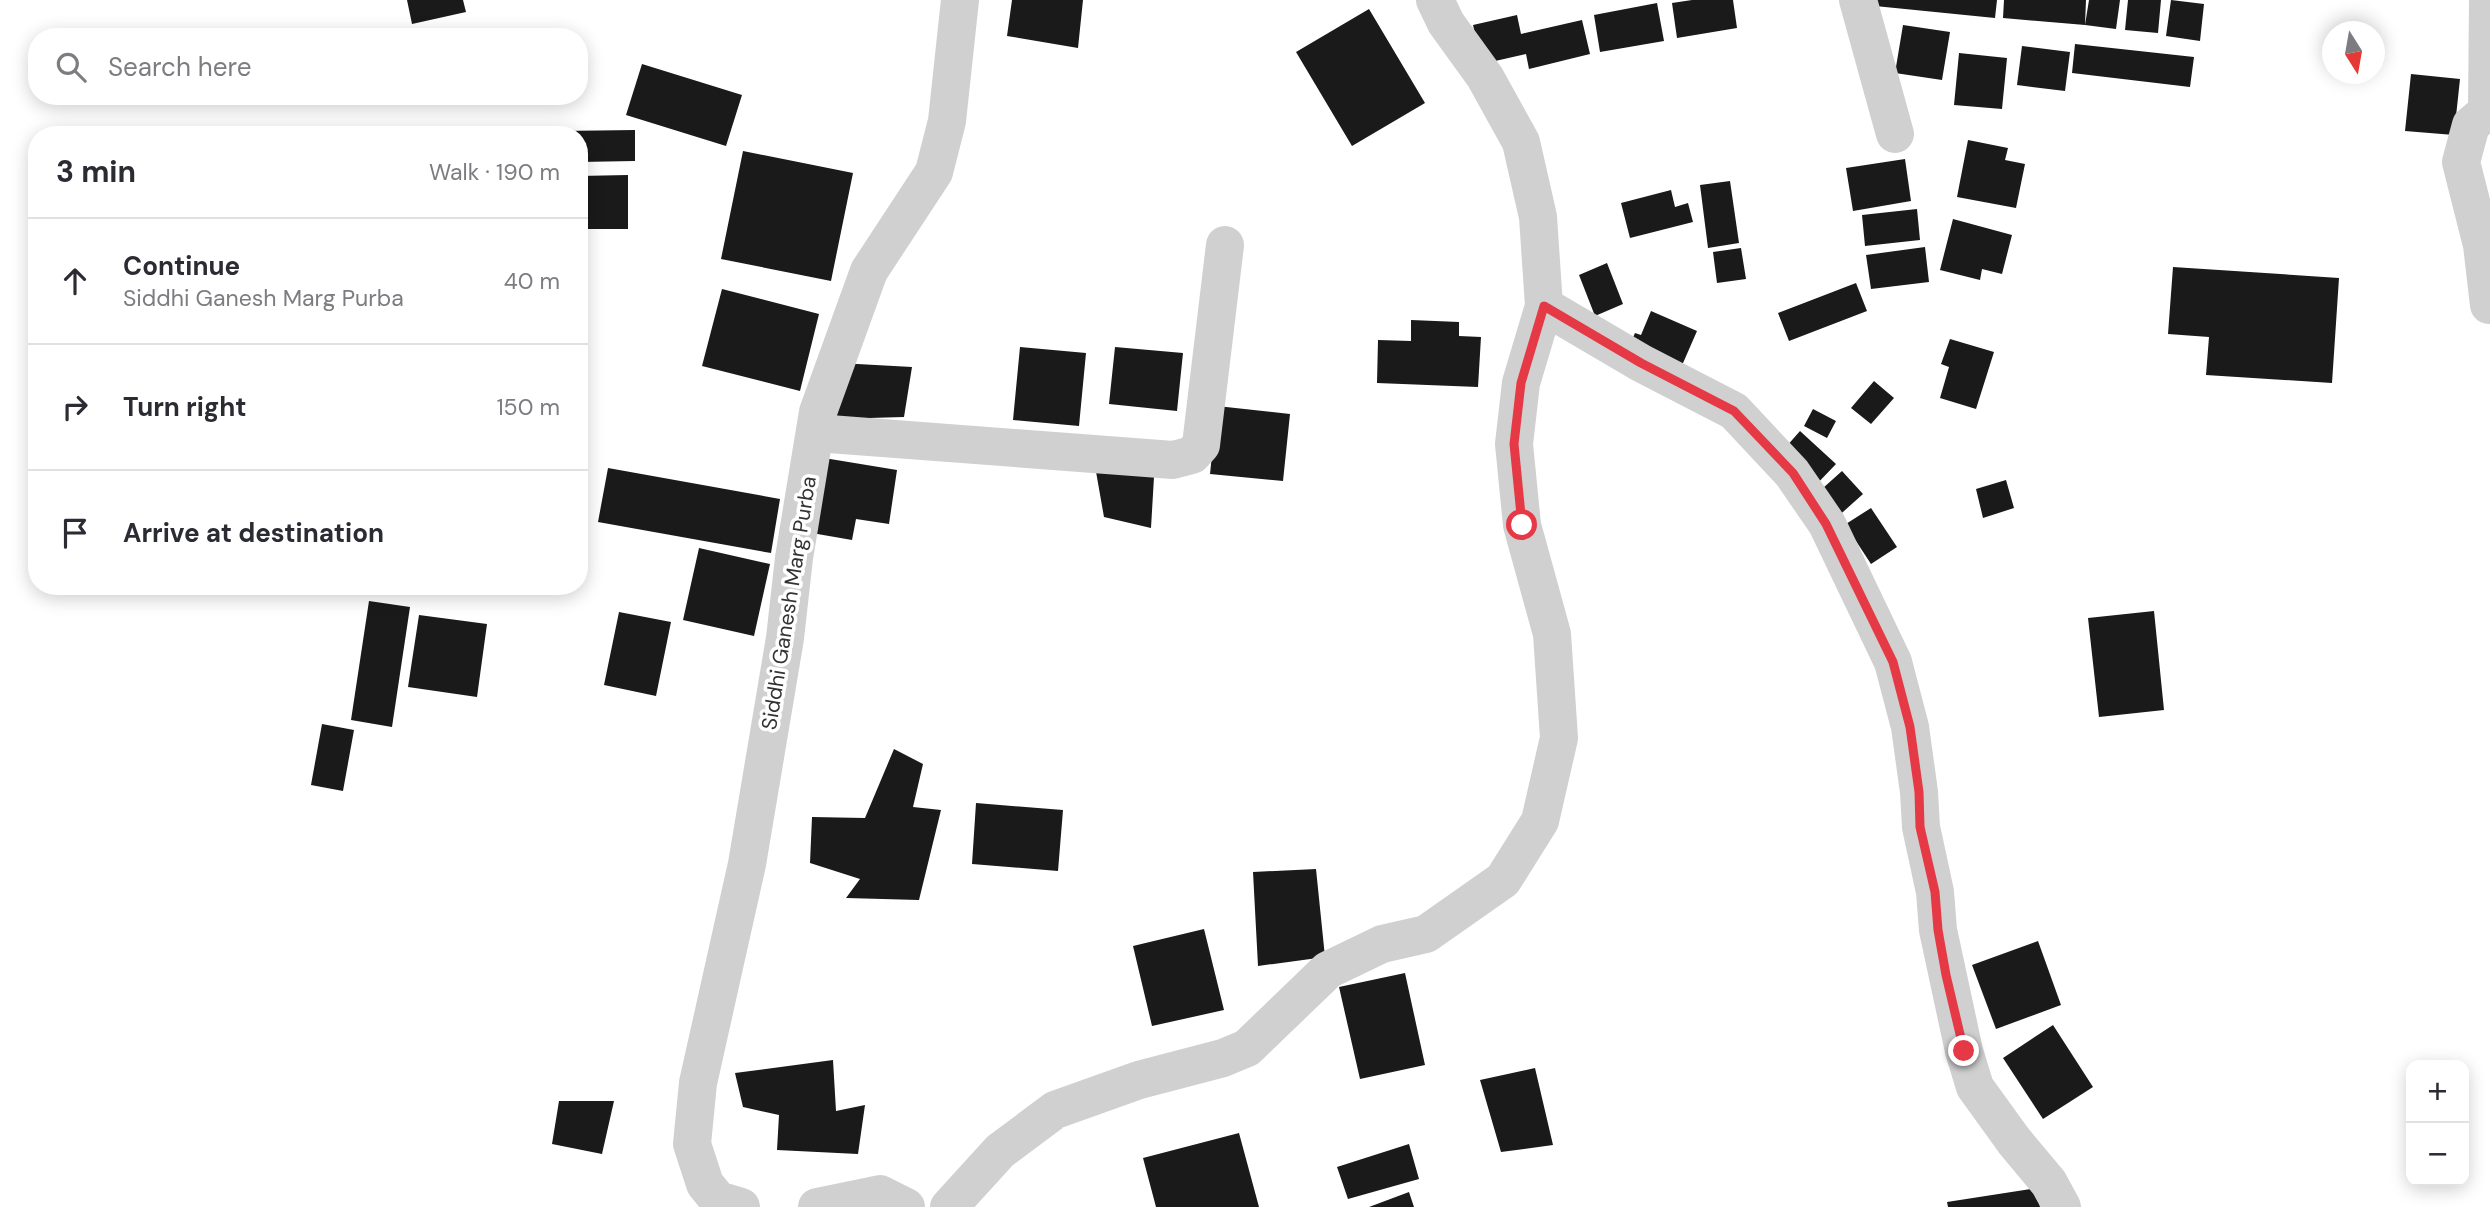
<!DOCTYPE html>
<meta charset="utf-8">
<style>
body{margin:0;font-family:"DM Sans",sans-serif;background:#f2f2f3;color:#2b2b33}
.controls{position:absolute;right:21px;bottom:21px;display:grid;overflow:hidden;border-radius:14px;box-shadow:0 4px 18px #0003}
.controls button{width:63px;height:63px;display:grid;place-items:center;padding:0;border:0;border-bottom:2px solid #e1e1e2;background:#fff;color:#2b2b33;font:35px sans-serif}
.compass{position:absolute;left:2322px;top:21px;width:63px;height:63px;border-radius:50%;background:#fff;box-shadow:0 4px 18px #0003;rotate:169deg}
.stop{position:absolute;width:21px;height:21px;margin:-16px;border:5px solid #e63946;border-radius:50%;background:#fff}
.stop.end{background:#e63946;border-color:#fff;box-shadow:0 2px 7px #0008}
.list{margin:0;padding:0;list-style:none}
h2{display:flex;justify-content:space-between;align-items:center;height:91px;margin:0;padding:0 28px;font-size:30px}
h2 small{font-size:23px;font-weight:400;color:#7c7c81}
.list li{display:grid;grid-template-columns:46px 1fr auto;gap:21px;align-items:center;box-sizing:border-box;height:126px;padding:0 28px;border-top:2px solid #e1e1e2}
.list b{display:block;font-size:26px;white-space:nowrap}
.list p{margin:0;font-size:23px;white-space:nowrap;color:#7c7c81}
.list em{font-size:23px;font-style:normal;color:#7c7c81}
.icon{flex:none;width:38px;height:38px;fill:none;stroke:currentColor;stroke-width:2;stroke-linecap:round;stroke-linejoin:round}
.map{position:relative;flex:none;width:2490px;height:1207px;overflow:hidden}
.search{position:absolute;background:#fff;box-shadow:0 4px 18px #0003;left:28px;top:28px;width:560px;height:77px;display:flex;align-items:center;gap:18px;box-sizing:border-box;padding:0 24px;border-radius:28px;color:#7c7c81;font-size:26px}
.panel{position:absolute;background:#fff;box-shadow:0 4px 18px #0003;left:28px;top:126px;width:560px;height:469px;border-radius:28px}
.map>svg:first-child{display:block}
</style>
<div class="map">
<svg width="2490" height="1207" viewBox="0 0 2490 1207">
<rect width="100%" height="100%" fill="#fff"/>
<path fill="#1a1a1a" d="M 407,0 L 463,0 L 466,12 L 412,24 Z
M 1012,0 L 1083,0 L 1078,48 L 1007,36 Z
M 1692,0 L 1733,0 L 1737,28 L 1677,38 L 1672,3 Z
M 1876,0 L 1997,0 L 1995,18 L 1875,6 Z
M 2004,0 L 2086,0 L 2085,25 L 2003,18 Z
M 2089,0 L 2120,0 L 2116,29 L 2085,25 Z
M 2128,0 L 2161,0 L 2158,33 L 2125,30 Z
M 2171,0 L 2204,4 L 2200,41 L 2166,36 Z
M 1657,3 L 1664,41 L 1600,52 L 1594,15 Z
M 1369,9 L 1425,103 L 1352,146 L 1296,52 Z
M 1517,15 L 1521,34 L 1582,20 L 1590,54 L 1529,69 L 1526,54 L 1482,64 L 1473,25 Z
M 1903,25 L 1950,32 L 1942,80 L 1895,73 Z
M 2075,44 L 2194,57 L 2190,87 L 2072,73 Z
M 2022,46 L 2070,52 L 2065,91 L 2017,85 Z
M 1959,53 L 2007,58 L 2002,109 L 1954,105 Z
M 642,64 L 742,95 L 726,146 L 626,115 Z
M 2411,74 L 2460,79 L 2454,135 L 2405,131 Z
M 635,130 L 635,161 L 579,162 L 579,135 L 560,135 L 560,131 Z
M 1968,140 L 2008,148 L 2005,160 L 2025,164 L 2016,208 L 1957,197 Z
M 743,151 L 853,173 L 831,281 L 721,259 Z
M 1905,159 L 1911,201 L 1853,211 L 1846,168 Z
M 628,175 L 628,229 L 579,229 L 579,176 Z
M 1730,181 L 1739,243 L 1708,248 L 1700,185 Z
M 1671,190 L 1675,207 L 1688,203 L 1693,222 L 1630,238 L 1621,203 Z
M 1917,209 L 1920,240 L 1865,246 L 1862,215 Z
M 1953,219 L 2012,235 L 2002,274 L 1982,269 L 1980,280 L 1940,270 Z
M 1925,247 L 1929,282 L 1871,289 L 1866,255 Z
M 1741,248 L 1746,279 L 1717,283 L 1713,252 Z
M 1607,263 L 1623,304 L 1595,316 L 1579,275 Z
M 2173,267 L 2339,278 L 2332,383 L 2206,375 L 2209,337 L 2168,334 Z
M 1856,283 L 1867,311 L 1789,341 L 1778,313 Z
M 722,289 L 819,314 L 800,391 L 702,366 Z
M 1651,311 L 1697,331 L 1680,370 L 1628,349 L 1635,333 L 1641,335 Z
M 1411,320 L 1459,322 L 1459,336 L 1481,337 L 1478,387 L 1377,383 L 1378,340 L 1411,341 Z
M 1950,339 L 1994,352 L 1976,409 L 1940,398 L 1949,367 L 1941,364 Z
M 1020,347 L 1086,353 L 1079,426 L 1013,420 Z
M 1115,347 L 1183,353 L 1177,411 L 1109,404 Z
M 839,363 L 912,367 L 904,417 L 834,419 Z
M 1874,381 L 1894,398 L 1871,424 L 1851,408 Z
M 1217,406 L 1290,414 L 1283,481 L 1210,474 Z
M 1813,409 L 1836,421 L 1827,438 L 1804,426 Z
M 1800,431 L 1836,464 L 1813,488 L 1778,456 Z
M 818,457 L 897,470 L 889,524 L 856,519 L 852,540 L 806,532 Z
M 1095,466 L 1154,477 L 1151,528 L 1104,517 Z
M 608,468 L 780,499 L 771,553 L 598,522 Z
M 1842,471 L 1863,494 L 1834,520 L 1813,497 Z
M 2006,480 L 2014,508 L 1983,518 L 1976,489 Z
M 1871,508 L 1897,547 L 1871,564 L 1854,538 L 1838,529 Z
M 699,548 L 770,564 L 754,636 L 683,620 Z
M 369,601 L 410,607 L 392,727 L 351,720 Z
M 2154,611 L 2164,710 L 2099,717 L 2088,618 Z
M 619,612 L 671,622 L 656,696 L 604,685 Z
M 419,615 L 487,624 L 477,697 L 408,687 Z
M 322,724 L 354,730 L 343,791 L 311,785 Z
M 894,749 L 923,764 L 913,807 L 941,810 L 919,900 L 846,898 L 860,879 L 810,863 L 812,817 L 865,818 Z
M 976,803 L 1063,810 L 1058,871 L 972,864 Z
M 1316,869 L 1325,957 L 1258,966 L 1253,872 Z
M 1204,929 L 1224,1010 L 1152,1026 L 1133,946 Z
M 2038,941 L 2061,1005 L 1996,1029 L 1972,965 Z
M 1405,973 L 1425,1065 L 1360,1079 L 1339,987 Z
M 2053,1025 L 2093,1087 L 2043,1119 L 2003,1058 Z
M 833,1060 L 836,1111 L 865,1105 L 858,1154 L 777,1150 L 779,1115 L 743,1107 L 735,1073 Z
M 1535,1068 L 1553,1145 L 1501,1152 L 1480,1080 Z
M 559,1101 L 614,1101 L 602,1154 L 552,1144 Z
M 1239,1133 L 1259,1207 L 1156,1207 L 1143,1158 Z
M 1409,1144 L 1419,1179 L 1348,1199 L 1337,1167 Z
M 2037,1188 L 2040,1207 L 1948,1207 L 1947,1202 Z
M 1409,1192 L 1414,1207 L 1369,1207 Z"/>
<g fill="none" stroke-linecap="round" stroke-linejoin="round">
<path stroke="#d0d0d0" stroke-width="38" d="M 1858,0 L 1895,134
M 2487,111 L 2488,0
M 2489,305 L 2482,245 L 2461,162 L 2471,125 L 2490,109
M 1544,306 L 1641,363 L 1734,411 L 1792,473 L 1827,524 L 1893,662 L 1910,727 L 1919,792 L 1921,827 L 1935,892 L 1938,930 L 1964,1051 L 1975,1087 L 2014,1141 L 2049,1183 L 2062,1207
M 816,433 L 1173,460 L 1192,455 L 1201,445 L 1225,245
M 741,1207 L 718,1200 L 705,1184 L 692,1144 L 698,1083 L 747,864 L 785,638 L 794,558 L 818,412 L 869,271 L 934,172 L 947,121 L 960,0
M 817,1207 L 880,1194 L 906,1207
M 949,1207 L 1000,1151 L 1055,1110 L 1139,1080 L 1223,1058 L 1247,1048 L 1328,970 L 1382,944 L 1426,934 L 1503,880 L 1540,821 L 1559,738 L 1552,634 L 1522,525 L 1514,444 L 1521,383 L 1544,306 L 1538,217 L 1521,142 L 1485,77 L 1446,23 L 1435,0"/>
</g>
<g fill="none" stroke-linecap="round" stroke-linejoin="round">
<path stroke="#e63946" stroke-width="9" d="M 1522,525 L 1514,444 L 1521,383 L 1544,306 L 1641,363 L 1734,411 L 1793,473 L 1826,524 L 1893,662 L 1910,727 L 1919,792 L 1920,827 L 1935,892 L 1938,930 L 1946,975 L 1964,1051"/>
</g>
<g text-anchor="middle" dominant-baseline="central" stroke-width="7" stroke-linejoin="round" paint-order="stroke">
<g font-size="21" fill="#333" stroke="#fff">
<text transform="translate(789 603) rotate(-81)">Siddhi Ganesh Marg Purba</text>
</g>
</g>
</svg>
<div class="controls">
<button>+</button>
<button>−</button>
</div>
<svg class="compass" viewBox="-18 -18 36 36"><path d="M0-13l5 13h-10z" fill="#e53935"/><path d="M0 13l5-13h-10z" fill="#7c7c81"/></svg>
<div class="stop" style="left:1522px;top:525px"></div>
<div class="stop end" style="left:1964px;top:1051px"></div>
<div class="search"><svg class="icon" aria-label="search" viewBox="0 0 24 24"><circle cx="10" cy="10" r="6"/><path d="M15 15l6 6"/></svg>Search here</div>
<section class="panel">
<h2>3 min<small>Walk · 190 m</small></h2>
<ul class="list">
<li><svg class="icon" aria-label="ahead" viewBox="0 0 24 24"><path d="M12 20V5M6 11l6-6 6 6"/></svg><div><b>Continue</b><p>Siddhi Ganesh Marg Purba</p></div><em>40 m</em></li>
<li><svg class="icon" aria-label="right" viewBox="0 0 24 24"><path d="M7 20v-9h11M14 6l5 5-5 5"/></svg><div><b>Turn right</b></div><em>150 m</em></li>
<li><svg class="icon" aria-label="arrive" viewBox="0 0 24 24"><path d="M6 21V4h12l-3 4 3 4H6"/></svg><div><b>Arrive at destination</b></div></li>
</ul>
</section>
</div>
